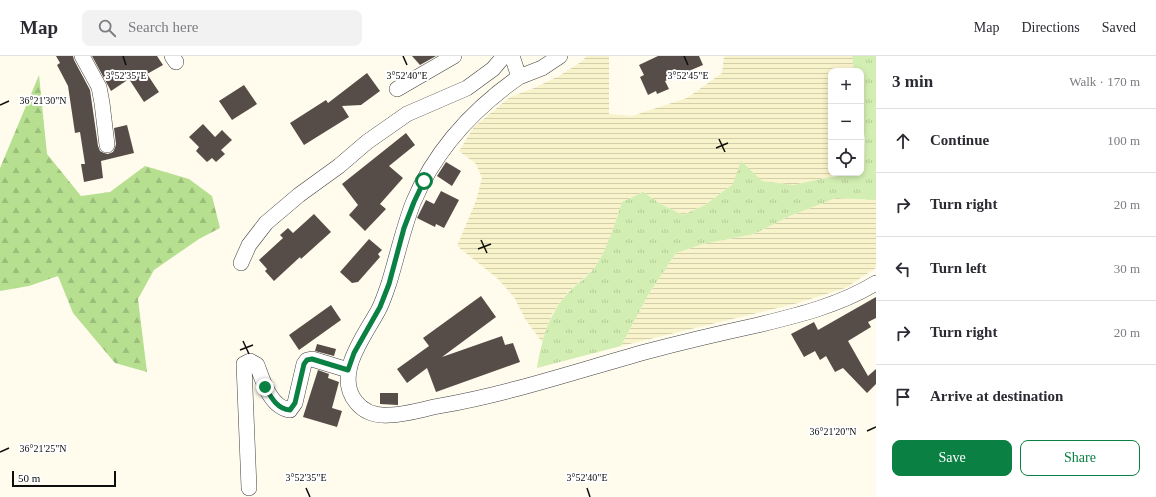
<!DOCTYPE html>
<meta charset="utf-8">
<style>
body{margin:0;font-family:Georgia,serif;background:#f2f2f3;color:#2b2b33}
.controls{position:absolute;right:12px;top:12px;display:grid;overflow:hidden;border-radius:8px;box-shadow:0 2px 6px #0003}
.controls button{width:36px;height:36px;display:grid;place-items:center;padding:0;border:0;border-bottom:1px solid #e1e1e2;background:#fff;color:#2b2b33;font:20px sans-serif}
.scale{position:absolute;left:12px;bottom:10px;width:104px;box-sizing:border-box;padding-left:4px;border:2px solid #0d0d0d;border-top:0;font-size:11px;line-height:14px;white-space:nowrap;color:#0d0d0d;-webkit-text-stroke:3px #fff;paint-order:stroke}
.stop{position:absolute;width:12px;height:12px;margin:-9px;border:3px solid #0b8043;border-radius:50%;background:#fff}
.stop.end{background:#0b8043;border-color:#fff;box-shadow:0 1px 4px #0008}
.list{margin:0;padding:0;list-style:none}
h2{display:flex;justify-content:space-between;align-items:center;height:52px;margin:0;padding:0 16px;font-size:17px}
h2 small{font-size:13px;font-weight:400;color:#7c7c81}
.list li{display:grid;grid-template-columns:26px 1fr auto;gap:12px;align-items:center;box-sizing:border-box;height:64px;padding:0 16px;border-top:1px solid #e1e1e2}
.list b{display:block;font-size:15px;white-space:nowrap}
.list em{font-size:13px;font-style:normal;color:#7c7c81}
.actions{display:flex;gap:8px;padding:12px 16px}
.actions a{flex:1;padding:9px 0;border:1px solid #0b8043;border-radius:8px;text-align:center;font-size:14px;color:#0b8043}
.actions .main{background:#0b8043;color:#fff}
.icon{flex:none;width:22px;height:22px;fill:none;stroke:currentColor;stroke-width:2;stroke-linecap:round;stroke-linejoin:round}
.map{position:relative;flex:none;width:876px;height:441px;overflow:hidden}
header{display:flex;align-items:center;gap:24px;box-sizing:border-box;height:56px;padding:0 20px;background:#fff;border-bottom:1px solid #e1e1e2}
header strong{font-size:19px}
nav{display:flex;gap:22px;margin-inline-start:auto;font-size:14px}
.search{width:280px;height:36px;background:#f2f2f3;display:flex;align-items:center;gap:10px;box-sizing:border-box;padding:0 14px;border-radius:8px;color:#7c7c81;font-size:15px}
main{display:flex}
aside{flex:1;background:#fff}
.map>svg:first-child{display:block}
</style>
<header>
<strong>Map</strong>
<div class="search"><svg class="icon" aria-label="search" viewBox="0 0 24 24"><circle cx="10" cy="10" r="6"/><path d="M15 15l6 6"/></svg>Search here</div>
<nav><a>Map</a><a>Directions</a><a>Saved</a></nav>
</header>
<main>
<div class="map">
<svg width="876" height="441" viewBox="0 0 876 441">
<defs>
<pattern id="farmland-rules" width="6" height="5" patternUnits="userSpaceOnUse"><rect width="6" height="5" fill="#f8f3ca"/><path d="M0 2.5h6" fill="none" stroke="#d3cfac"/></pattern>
<pattern id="grass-tufts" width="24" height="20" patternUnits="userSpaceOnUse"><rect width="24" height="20" fill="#d3eeb2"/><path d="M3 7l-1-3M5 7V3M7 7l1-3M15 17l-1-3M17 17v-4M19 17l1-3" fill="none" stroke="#b4cb98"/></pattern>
<pattern id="forest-firs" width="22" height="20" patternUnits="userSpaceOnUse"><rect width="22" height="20" fill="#b6e090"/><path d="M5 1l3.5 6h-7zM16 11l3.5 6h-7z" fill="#9bbf7b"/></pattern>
</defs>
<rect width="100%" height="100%" fill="#fffbed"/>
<path fill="url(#farmland-rules)" d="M 587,0 L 609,0 L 609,58 L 632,60 L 687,42 L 722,17 L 724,0 L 852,0 L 854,15 L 831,15 L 831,117 L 853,117 L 824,122 L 794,129 L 762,125 L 733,128 L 705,149 L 683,159 L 661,148 L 643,136 L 622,146 L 610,183 L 595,212 L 568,236 L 552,258 L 542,286 L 525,263 L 514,241 L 497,222 L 457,190 L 476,145 L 482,122 L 476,108 L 459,95 L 474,71 L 510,41 L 534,32 L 559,20 L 581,6 Z
M 836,142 L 876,144 L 876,212 L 845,232 L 798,247 L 621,290 L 648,239 L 676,197 L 703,188 L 754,178 L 790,160 Z"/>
<path fill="url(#grass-tufts)" d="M 852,0 L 876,0 L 876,144 L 836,142 L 790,160 L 754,178 L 703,188 L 676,197 L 648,239 L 621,290 L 537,312 C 542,283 548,259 568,237 C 576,228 588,221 595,211 C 608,191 615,168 622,146 L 643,136 L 661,148 L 683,159 L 705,149 L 733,128 L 741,105 L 762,125 L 794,129 L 824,122 L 861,117 L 861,116 L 864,115 L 865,82 L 861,65 L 861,15 L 854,15 Z"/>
<path fill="url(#forest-firs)" d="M 39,19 L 47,98 L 81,140 L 110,136 L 145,110 L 189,123 L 212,140 L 220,172 L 199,183 L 154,214 L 138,243 L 147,316 L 115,307 L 73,257 L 58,220 L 29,230 L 0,235 L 0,112 Z"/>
<path fill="#574d48" d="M 56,0 L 73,0 L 74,4 L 90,34 L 98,90 L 100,95 L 104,97 L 108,98 L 113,96 L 115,92 L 116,88 L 114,72 L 127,69 L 134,97 L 101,105 L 103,122 L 84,126 L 81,108 L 85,108 L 80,76 L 75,77 L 68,30 L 57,9 L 60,7 Z
M 92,0 L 157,0 L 163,9 L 147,18 L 159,36 L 144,46 L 129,23 L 111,35 Z
M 412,0 L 436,0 L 420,9 Z
M 658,0 L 699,0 L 703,9 L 665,25 L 669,33 L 657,38 L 656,35 L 648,39 L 640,21 L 644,19 L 639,9 Z
M 367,17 L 380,35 L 361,49 L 342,50 L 349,61 L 304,89 L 290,67 L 326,44 L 328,47 Z
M 244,29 L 257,48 L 232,64 L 219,45 Z
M 203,68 L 215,81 L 222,74 L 232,84 L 221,94 L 225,98 L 216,106 L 212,102 L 207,106 L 196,95 L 199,91 L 189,81 Z
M 406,77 L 415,89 L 389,110 L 403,122 L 380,148 L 386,153 L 365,175 L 349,159 L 358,149 L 342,128 Z
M 446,106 L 461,115 L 452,130 L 437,120 Z
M 441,135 L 459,144 L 444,172 L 436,168 L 435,171 L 417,162 L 426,144 L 434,148 Z
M 314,158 L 331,176 L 301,203 L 300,201 L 274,225 L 265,215 L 267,213 L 259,204 L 283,182 L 280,179 L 288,172 L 293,177 Z
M 369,183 L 382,194 L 378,198 L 380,201 L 358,226 L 352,227 L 340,216 Z
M 481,240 L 496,261 L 442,301 L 502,280 L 505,289 L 513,287 L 520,306 L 436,336 L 427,312 L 407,327 L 397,313 L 429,290 L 423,282 Z
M 876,241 L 876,262 L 868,266 L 871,271 L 848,285 L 868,320 L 876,313 L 876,328 L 867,337 L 843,312 L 835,316 L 826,300 L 820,304 L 815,295 L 804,301 L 791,278 L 814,266 L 818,274 Z
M 331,249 L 341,264 L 299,294 L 289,279 Z
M 317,288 L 336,293 L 334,300 L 315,295 Z
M 318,314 L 329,318 L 328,322 L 339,326 L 332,352 L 342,355 L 337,371 L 303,361 Z
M 380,337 L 398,337 L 398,349 L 380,348 Z"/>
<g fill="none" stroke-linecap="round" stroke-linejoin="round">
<g stroke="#404040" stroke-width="16">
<path id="street" d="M 82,0 L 99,31 L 102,47 L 107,89
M 172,0 L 176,6
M 512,0 L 519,21 C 472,54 435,94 413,147 C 403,173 397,201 389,227 C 386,236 383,245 379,253 C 366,278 333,318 356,346 C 364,356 376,360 389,359 C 405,359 423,353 439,350 C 509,338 577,315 645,296 C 683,286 721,277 758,269 C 799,259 840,249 876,227
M 519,21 L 542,12 L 560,0
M 397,33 L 454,0
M 241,207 L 249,189 L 266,167 L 299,139 L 339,110 L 367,86 L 407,58 L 467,32 L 493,13 L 504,0
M 249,432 L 244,308 L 250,305 L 257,309 C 263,325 270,351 290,354 L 295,347 L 304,308 L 307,304 L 312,303 L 348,314"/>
</g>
<use href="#street" stroke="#fff" stroke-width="15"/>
</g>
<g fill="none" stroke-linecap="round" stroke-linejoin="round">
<path stroke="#0b8043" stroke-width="5" d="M 265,331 C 271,341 277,353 290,354 L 295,347 L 304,308 L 307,304 L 312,303 L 348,314 L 354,297 L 380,251 L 389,228 L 404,172 L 414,146 L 424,125"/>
</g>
<path fill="none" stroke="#0d0d0d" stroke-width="1.5" d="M 123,0 L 126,9M 403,0 L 407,9M 684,0 L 688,9M 0,49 L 9,45M 719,83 L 725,96M 716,92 L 728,87M 481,184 L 487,197M 478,193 L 491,188M 243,285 L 249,298M 240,294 L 253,289M 867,375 L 876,371M 0,396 L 9,392M 306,432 L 310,441M 587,432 L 590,441"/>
<g font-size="10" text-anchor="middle" fill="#0d0d0d" stroke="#fff" stroke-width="4" stroke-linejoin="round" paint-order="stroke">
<text x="126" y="23">3°52'35"E</text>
<text x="407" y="23">3°52'40"E</text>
<text x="688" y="23">3°52'45"E</text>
<text x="43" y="48">36°21'30"N</text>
<text x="833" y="379">36°21'20"N</text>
<text x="43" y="396">36°21'25"N</text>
<text x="306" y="425">3°52'35"E</text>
<text x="587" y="425">3°52'40"E</text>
</g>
</svg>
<div class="controls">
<button>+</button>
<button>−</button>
<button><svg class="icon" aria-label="locate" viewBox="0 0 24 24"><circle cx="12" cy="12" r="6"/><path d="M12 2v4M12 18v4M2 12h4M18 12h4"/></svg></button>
</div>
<div class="scale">50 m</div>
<div class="stop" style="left:424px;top:125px"></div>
<div class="stop end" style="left:265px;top:331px"></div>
</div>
<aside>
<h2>3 min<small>Walk · 170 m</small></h2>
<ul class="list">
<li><svg class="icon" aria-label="ahead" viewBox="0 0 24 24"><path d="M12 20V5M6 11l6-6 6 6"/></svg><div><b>Continue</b></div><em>100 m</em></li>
<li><svg class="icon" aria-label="right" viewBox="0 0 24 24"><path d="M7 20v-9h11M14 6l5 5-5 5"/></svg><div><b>Turn right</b></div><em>20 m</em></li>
<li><svg class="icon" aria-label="left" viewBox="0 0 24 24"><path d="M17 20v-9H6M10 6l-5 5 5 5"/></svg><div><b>Turn left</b></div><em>30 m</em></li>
<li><svg class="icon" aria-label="right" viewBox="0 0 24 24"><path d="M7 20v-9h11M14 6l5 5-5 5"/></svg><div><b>Turn right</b></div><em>20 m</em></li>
<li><svg class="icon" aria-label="arrive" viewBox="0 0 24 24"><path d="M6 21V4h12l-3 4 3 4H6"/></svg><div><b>Arrive at destination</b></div></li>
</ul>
<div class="actions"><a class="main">Save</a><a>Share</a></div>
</aside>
</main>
